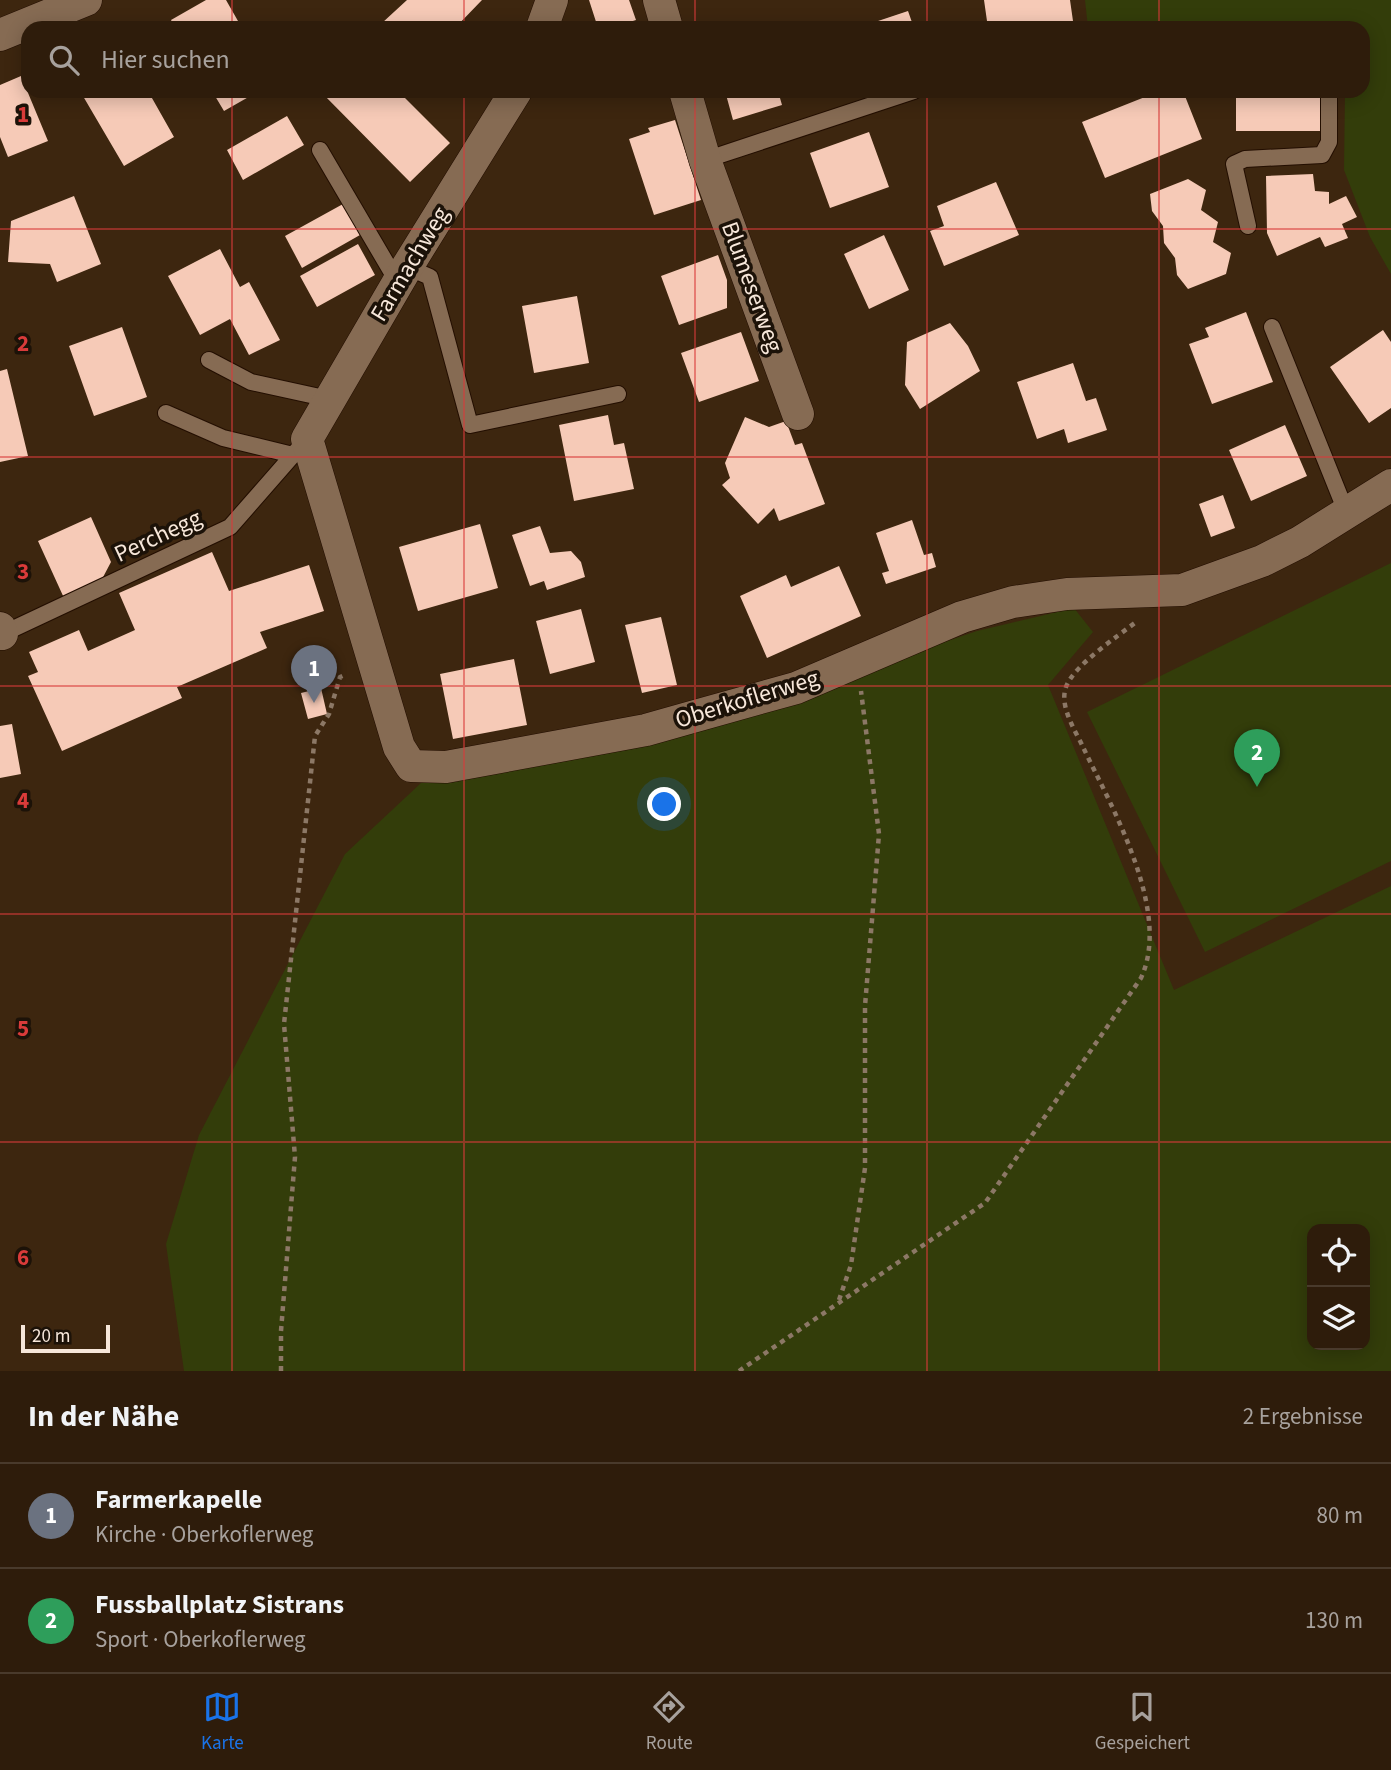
<!DOCTYPE html>
<html lang="de">
<meta charset="utf-8">
<style>
body{margin:0;font-family:"Source Sans 3",sans-serif;background:#362514;color:#f1f3f6}
.controls{position:absolute;right:21px;bottom:21px;display:grid;overflow:hidden;border-radius:14px;box-shadow:0 4px 18px #0003}
.controls button{width:63px;height:63px;display:grid;place-items:center;padding:0;border:0;border-bottom:2px solid #493a2c;background:#2e1c0b;color:#f1f3f6;font:35px sans-serif}
.scale{position:absolute;left:21px;bottom:18px;width:89px;box-sizing:border-box;padding-left:7px;border:4px solid #f7e7da;border-top:0;font-size:19px;line-height:24px;white-space:nowrap;color:#f7e7da;-webkit-text-stroke:5px #1c1208;paint-order:stroke}
.you{position:absolute;left:665px;top:805px;width:24px;height:24px;margin:-18px;border:5px solid #fff;border-radius:50%;background:#1a73e8;box-shadow:0 0 0 10px #1a73e833}
.badge{display:grid;place-items:center;width:46px;height:46px;border-radius:50%;background:#1a73e8;color:#fff;font-size:23px;font-weight:700}
.pin{position:absolute;translate:-50% -58px;filter:drop-shadow(0 2px 4px #0008)}
.pin::after{content:'';position:absolute;top:37px;width:24px;height:21px;background:inherit;clip-path:polygon(0 0,100% 0,50% 100%)}
.list{margin:0;padding:0;list-style:none}
h2{display:flex;justify-content:space-between;align-items:center;height:91px;margin:0;padding:0 28px;font-size:30px}
h2 small{font-size:23px;font-weight:400;color:#a7a19d}
.list li{display:grid;grid-template-columns:46px 1fr auto;gap:21px;align-items:center;box-sizing:border-box;height:105px;padding:0 28px;border-top:2px solid #493a2c}
.list b{display:block;font-size:26px;white-space:nowrap}
.list p{margin:0;font-size:23px;white-space:nowrap;color:#a7a19d}
.list em{font-size:23px;font-style:normal;color:#a7a19d}
.icon{flex:none;width:38px;height:38px;fill:none;stroke:currentColor;stroke-width:2;stroke-linecap:round;stroke-linejoin:round}
.map{position:relative;flex:none;width:1391px;height:1371px;overflow:hidden}
.search{position:absolute;background:#2e1c0b;box-shadow:0 4px 18px #0003;left:21px;right:21px;top:21px;height:77px;display:flex;align-items:center;gap:18px;box-sizing:border-box;padding:0 24px;border-radius:21px;color:#a7a19d;font-size:26px}
.sheet{height:301px;background:#2e1c0b}
nav{display:flex;justify-content:space-around;align-items:center;box-sizing:border-box;height:98px;border-top:2px solid #493a2c;background:#2e1c0b;font-size:19px;color:#a7a19d}
nav a{display:grid;justify-items:center;gap:4px}
nav .on{color:#1a73e8}
.map>svg:first-child{display:block}
</style>
<div class="map">
<svg width="1391" height="1371" viewBox="0 0 1391 1371">
<rect width="100%" height="100%" fill="#3d260f"/>
<path fill="#333d0a" fill-rule="evenodd" d="M 1085,0 L 1391,0 L 1391,274 L 1370,237 L 1344,170 L 1345,91 L 1363,91 L 1363,28 L 1088,28 Z
M 1391,563 L 1391,861 L 1205,952 L 1087,712 Z
M 1074,608 L 1093,632 L 1048,685 L 1174,990 L 1391,886 L 1391,1371 L 184,1371 L 166,1244 L 199,1135 L 345,854 L 421,783 L 651,741 L 977,631 ZM 1312,1229 L 1365,1229 L 1365,1345 L 1312,1345 Z"/>
<path fill="#f6cab7" d="M 206,0 L 226,0 L 242,28 L 175,28 L 171,20 Z
M 407,0 L 482,0 L 455,28 L 386,28 L 382,23 Z
M 589,0 L 629,0 L 636,20 L 611,28 L 598,28 Z
M 984,0 L 1070,0 L 1074,28 L 988,28 Z
M 908,11 L 914,28 L 864,28 L 863,26 Z
M 21,76 L 48,141 L 8,157 L 0,137 L 0,85 Z
M 80,91 L 148,91 L 174,137 L 124,166 Z
M 212,91 L 259,91 L 224,111 Z
M 320,91 L 398,91 L 450,143 L 410,182 Z
M 725,91 L 778,91 L 782,105 L 733,120 Z
M 1160,91 L 1183,91 L 1202,139 L 1105,178 L 1082,122 Z
M 1236,91 L 1325,91 L 1325,131 L 1236,131 Z
M 287,116 L 304,145 L 243,180 L 227,150 Z
M 675,120 L 701,200 L 654,215 L 629,139 L 650,132 L 648,128 Z
M 869,132 L 889,187 L 830,208 L 810,153 Z
M 1313,174 L 1315,191 L 1329,192 L 1329,204 L 1346,196 L 1357,217 L 1342,224 L 1348,238 L 1325,247 L 1320,237 L 1277,256 L 1267,233 L 1266,176 Z
M 1188,179 L 1206,190 L 1201,210 L 1218,222 L 1213,242 L 1231,253 L 1226,274 L 1188,289 L 1177,275 L 1175,258 L 1164,243 L 1163,226 L 1152,211 L 1150,194 Z
M 996,182 L 1019,235 L 944,266 L 930,231 L 944,226 L 937,206 Z
M 74,196 L 101,264 L 57,282 L 50,264 L 8,262 L 11,221 Z
M 343,204 L 360,235 L 302,268 L 285,236 Z
M 884,235 L 909,290 L 869,309 L 844,254 Z
M 358,244 L 375,275 L 317,307 L 300,276 Z
M 220,249 L 240,287 L 249,282 L 280,340 L 249,355 L 230,319 L 200,335 L 168,276 Z
M 718,255 L 727,280 L 727,308 L 679,325 L 661,276 Z
M 577,296 L 589,363 L 534,373 L 522,306 Z
M 1246,312 L 1273,382 L 1212,404 L 1189,344 L 1209,337 L 1205,328 Z
M 950,323 L 968,346 L 980,371 L 920,409 L 905,385 L 907,342 Z
M 122,327 L 147,397 L 94,416 L 69,346 Z
M 1383,330 L 1391,342 L 1391,408 L 1369,423 L 1330,367 Z
M 741,332 L 759,381 L 699,402 L 681,353 Z
M 1073,363 L 1086,401 L 1096,398 L 1107,430 L 1068,443 L 1064,429 L 1037,439 L 1017,382 Z
M 7,369 L 28,456 L 0,462 L 0,371 Z
M 608,415 L 614,445 L 624,443 L 634,489 L 574,501 L 559,425 Z
M 745,417 L 769,427 L 786,421 L 795,445 L 802,443 L 825,504 L 779,521 L 774,508 L 758,524 L 722,485 L 730,478 L 725,463 Z
M 1285,425 L 1307,476 L 1251,501 L 1229,450 Z
M 1223,495 L 1235,528 L 1211,537 L 1199,504 Z
M 91,517 L 111,562 L 101,581 L 64,598 L 38,541 Z
M 912,520 L 924,555 L 932,553 L 936,567 L 886,584 L 882,573 L 889,571 L 876,533 Z
M 480,524 L 498,588 L 418,611 L 399,547 Z
M 540,526 L 550,553 L 571,551 L 581,562 L 585,577 L 547,590 L 544,581 L 530,586 L 512,535 Z
M 212,552 L 229,591 L 309,565 L 324,611 L 260,632 L 267,648 L 177,687 L 182,698 L 62,751 L 28,676 L 38,672 L 29,652 L 79,630 L 88,651 L 135,630 L 119,593 Z
M 839,566 L 861,616 L 767,658 L 740,596 L 786,575 L 791,587 Z
M 581,609 L 595,662 L 550,674 L 536,621 Z
M 661,617 L 677,685 L 642,693 L 625,625 Z
M 514,659 L 527,725 L 453,739 L 440,674 Z
M 321,688 L 327,714 L 308,719 L 301,693 Z
M 12,724 L 21,774 L 0,778 L 0,726 Z"/>
<g fill="none" stroke-linecap="round" stroke-linejoin="round">
<g stroke="#230e00" stroke-width="18">
<path id="service" d="M 320,150 L 398,283
M 705,160 L 914,91
M 1248,226 L 1234,164 L 1245,159 L 1322,155 L 1329,142 L 1329,91
M 407,267 L 430,277 L 470,425 L 618,394
M 1272,327 L 1347,514
M 209,360 L 251,382 L 329,399
M 166,413 L 223,438 L 293,455
M 0,635 L 230,527 L 307,439"/>
</g>
<g stroke="#230e00" stroke-width="33">
<path id="minor" d="M 659,0 L 667,28
M 542,28 L 552,0
M 0,35 L 86,0
M 516,91 L 407,267 L 307,439 L 399,747 L 411,766 L 446,767 L 646,730 L 692,717 L 796,688 L 962,617 L 1013,602 L 1067,594 L 1182,590 L 1262,561 L 1300,542 L 1391,485
M 685,91 L 705,160 L 798,414
M 0,628 L 2,634"/>
</g>
<path stroke="#8c7866" stroke-width="4.5" stroke-dasharray="5 5" stroke-linecap="butt" d="M 839,1300 L 851,1265 L 865,1168 L 865,1006 L 879,834 L 861,691
M 281,1371 L 281,1331 L 295,1157 L 284,1024 L 315,736 L 329,714 L 340,677 L 347,674
M 739,1371 L 985,1203 L 1141,978 C 1172,911 1112,808 1083,747 C 1075,730 1059,706 1066,687 C 1074,665 1117,637 1136,622"/>
<use href="#service" stroke="#866b53" stroke-width="16"/>
<use href="#minor" stroke="#866b53" stroke-width="32"/>
</g>
<path fill="none" stroke="#d93b3a" stroke-width="2" stroke-opacity="0.55" d="M 232,0 L 232,28M 464,0 L 464,28M 695,0 L 695,28M 927,0 L 927,28M 1159,0 L 1159,28M 232,91 L 232,1371M 464,91 L 464,1371M 695,91 L 695,1371M 927,91 L 927,1371M 1159,91 L 1159,1371M 0,229 L 1391,229M 0,457 L 1391,457M 0,686 L 1391,686M 0,914 L 1391,914M 0,1142 L 1391,1142"/>
<g text-anchor="middle" dominant-baseline="central" stroke-width="7" stroke-linejoin="round" paint-order="stroke">
<g font-size="24" fill="#f7e7da" stroke="#1c1208">
<text transform="translate(410 264) rotate(-59)">Farmachweg</text>
<text transform="translate(752 287) rotate(70)">Blumeserweg</text>
<text transform="translate(158 536) rotate(-25)">Perchegg</text>
<text transform="translate(747 699) rotate(-17)">Oberkoflerweg</text>
</g>
</g>
<g font-size="23" text-anchor="middle" font-weight="bold" fill="#d93b3a" stroke="#1c1208" stroke-width="7" stroke-linejoin="round" paint-order="stroke">
<text x="23" y="122">1</text>
<text x="23" y="351">2</text>
<text x="23" y="579">3</text>
<text x="23" y="808">4</text>
<text x="23" y="1036">5</text>
<text x="23" y="1265">6</text>
</g>
</svg>
<div class="controls">
<button><svg class="icon" aria-label="locate" viewBox="0 0 24 24"><circle cx="12" cy="12" r="6"/><path d="M12 2v4M12 18v4M2 12h4M18 12h4"/></svg></button>
<button><svg class="icon" aria-label="layers" viewBox="0 0 24 24"><path d="M12 4l9 5-9 5-9-5zM3 14l9 5 9-5"/></svg></button>
</div>
<div class="scale">20 m</div>
<div class="you"></div>
<div class="pin badge" style="left:314px;top:703px;background:#6b7280">1</div>
<div class="pin badge" style="left:1257px;top:787px;background:#2e9e5b">2</div>
<div class="search"><svg class="icon" aria-label="search" viewBox="0 0 24 24"><circle cx="10" cy="10" r="6"/><path d="M15 15l6 6"/></svg>Hier suchen</div>
</div>
<section class="sheet">
<h2>In der Nähe<small>2 Ergebnisse</small></h2>
<ul class="list">
<li><span class="badge" style="background:#6b7280">1</span><div><b>Farmerkapelle</b><p>Kirche · Oberkoflerweg</p></div><em>80 m</em></li>
<li><span class="badge" style="background:#2e9e5b">2</span><div><b>Fussballplatz Sistrans</b><p>Sport · Oberkoflerweg</p></div><em>130 m</em></li>
</ul>
</section>
<nav>
<a class="on"><svg class="icon" aria-label="map" viewBox="0 0 24 24"><path d="M3 6l6-2 6 2 6-2v14l-6 2-6-2-6 2zM9 4v14M15 6v14"/></svg>Karte</a>
<a><svg class="icon" aria-label="directions" viewBox="0 0 24 24"><path d="M12 3l9 9-9 9-9-9zM9 14v-3h6M13 9l2 2-2 2"/></svg>Route</a>
<a><svg class="icon" aria-label="saved" viewBox="0 0 24 24"><path d="M7 4h10v16l-5-4-5 4z"/></svg>Gespeichert</a>
</nav>
